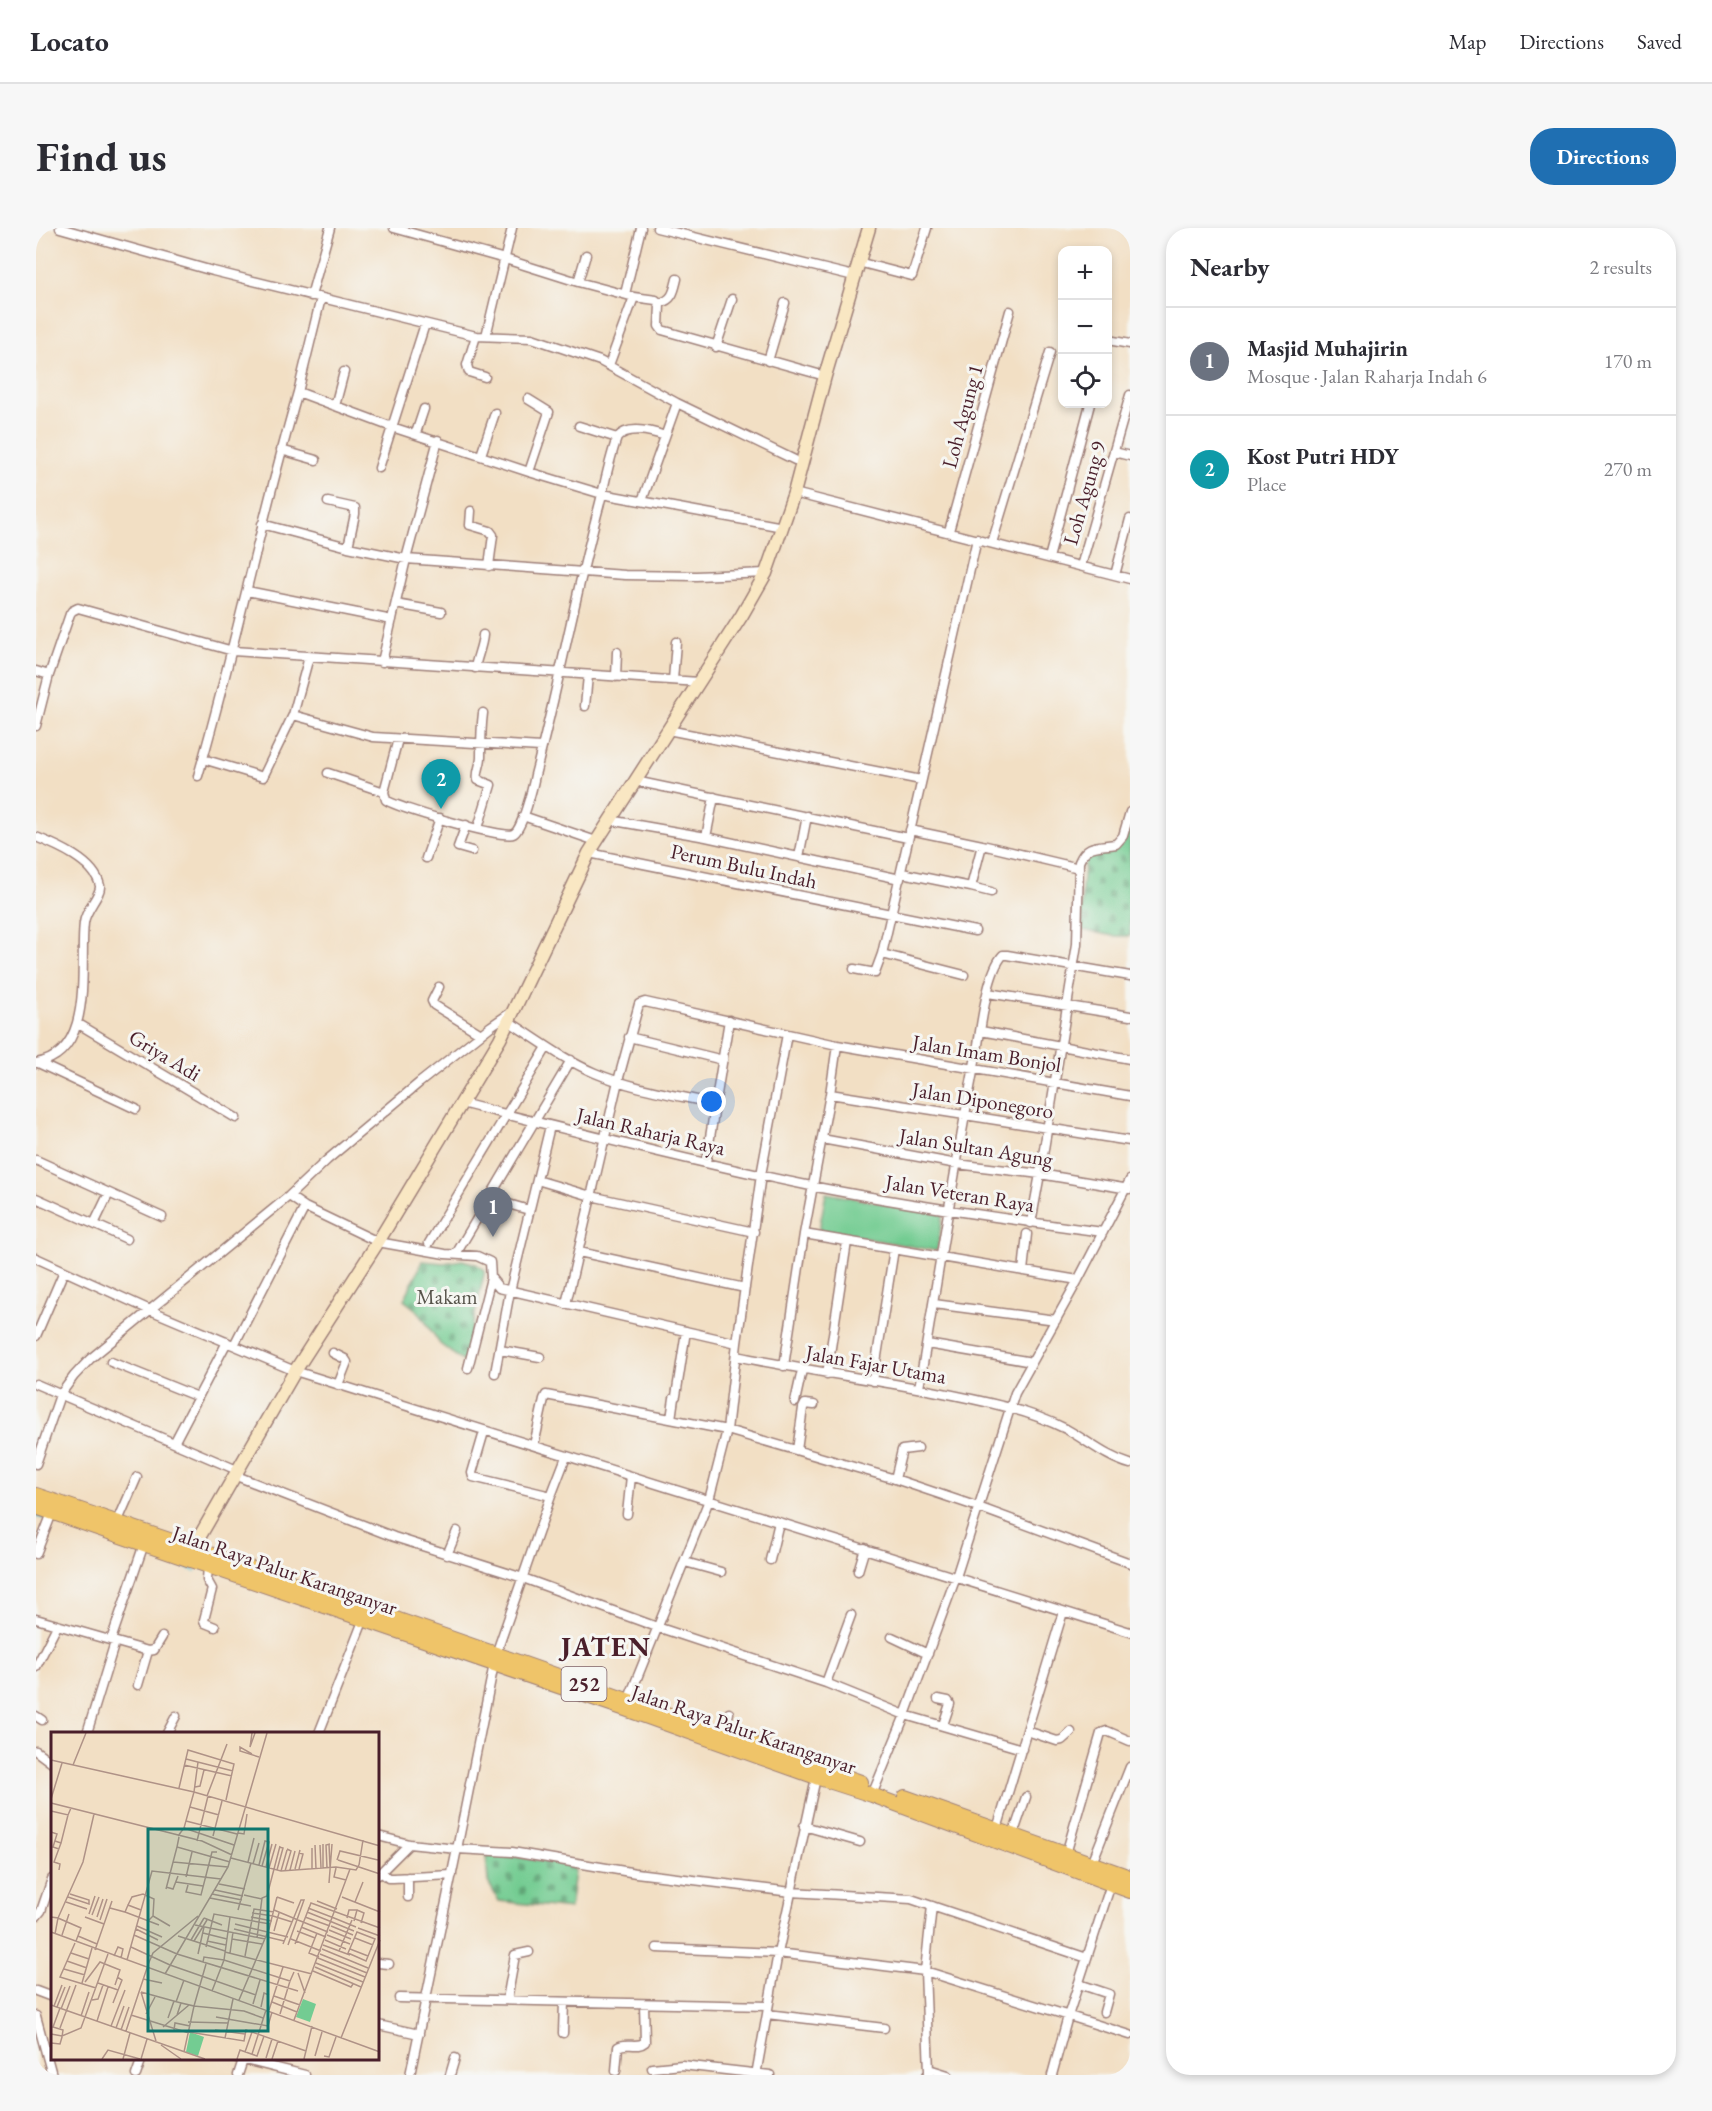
<!DOCTYPE html>
<meta charset="utf-8">
<style>
body{margin:0;font-family:"EB Garamond",serif;background:#f7f7f7;color:#2b2b33}
.controls{position:absolute;right:18px;top:18px;display:grid;overflow:hidden;border-radius:12px;box-shadow:0 3px 9px #0003}
.controls button{width:54px;height:54px;display:grid;place-items:center;padding:0;border:0;border-bottom:2px solid #e1e1e2;background:#fff;color:#2b2b33;font:30px sans-serif}
.you{position:absolute;left:676px;top:874px;width:21px;height:21px;margin:-15px;border:4px solid #fff;border-radius:50%;background:#1a73e8;box-shadow:0 0 0 9px #1a73e833}
.badge{display:grid;place-items:center;width:39px;height:39px;border-radius:50%;background:#1f6fb2;color:#fff;font-size:20px;font-weight:700}
.pin{position:absolute;translate:-50% -50px;filter:drop-shadow(0 2px 3px #0008)}
.pin::after{content:'';position:absolute;top:32px;width:21px;height:18px;background:inherit;clip-path:polygon(0 0,100% 0,50% 100%)}
.list{margin:0;padding:0;list-style:none}
h2{display:flex;justify-content:space-between;align-items:center;height:78px;margin:0;padding:0 24px;font-size:26px}
h2 small{font-size:20px;font-weight:400;color:#7c7c81}
.list li{display:grid;grid-template-columns:39px 1fr auto;gap:18px;align-items:center;box-sizing:border-box;height:108px;padding:0 24px;border-top:2px solid #e1e1e2}
.list b{display:block;font-size:22px;white-space:nowrap}
.list p{margin:0;font-size:20px;white-space:nowrap;color:#7c7c81}
.list em{font-size:20px;font-style:normal;color:#7c7c81}
.icon{flex:none;width:33px;height:33px;fill:none;stroke:currentColor;stroke-width:2;stroke-linecap:round;stroke-linejoin:round}
.map{position:relative;flex:none;width:1094px;height:1847px;overflow:hidden;border-radius:24px}
header{display:flex;align-items:center;gap:36px;box-sizing:border-box;height:84px;padding:0 30px;background:#fff;border-bottom:2px solid #e1e1e2}
header strong{font-size:28px}
nav{display:flex;gap:33px;margin-inline-start:auto;font-size:21px}
.intro{display:flex;align-items:center;justify-content:space-between;box-sizing:border-box;height:144px;padding:0 36px}
h1{margin:0;font-size:42px}
.button{padding:15px 27px;border-radius:24px;background:#1f6fb2;color:#fff;font-size:21px;font-weight:700}
main{display:flex;gap:36px;padding:0 36px}
aside{flex:1;background:#fff;border-radius:24px;box-shadow:0 3px 9px #0003}
.map>svg:first-child{display:block}
</style>
<header>
<strong>Locato</strong>
<nav><a>Map</a><a>Directions</a><a>Saved</a></nav>
</header>
<div class="intro"><h1>Find us</h1><a class="button">Directions</a></div>
<main>
<div class="map">
<svg width="1094" height="1847" viewBox="0 0 1094 1847">
<defs>
<pattern id="cemetery-stones" width="16" height="16" patternUnits="userSpaceOnUse" patternTransform="scale(1.5)"><rect width="16" height="16" fill="#73cc92"/><path d="M2 7V4a2 2 0 0 1 4 0v3zM10 15v-3a2 2 0 0 1 4 0v3z" fill="#60a577"/></pattern>
</defs>
<rect width="100%" height="100%" fill="#f6f6f2"/>
<filter id="ink" filterUnits="userSpaceOnUse"><feTurbulence type="fractalNoise" baseFrequency=".0167" numOctaves="2"/><feDisplacementMap in="SourceGraphic" scale="12" xChannelSelector="R" yChannelSelector="G"/><feConvolveMatrix kernelMatrix="1 2 1 2 8 2 1 2 1" color-interpolation-filters="sRGB"/></filter>
<filter id="wash" filterUnits="userSpaceOnUse"><feTurbulence type="fractalNoise" baseFrequency=".008" numOctaves="4" result="noise"/><feDisplacementMap in="SourceGraphic" scale="24" xChannelSelector="R" yChannelSelector="G"/><feGaussianBlur stdDeviation="1.35" result="paint"/><feColorMatrix in="noise" values="0 0 0 0 0 0 0 0 0 0 0 0 0 0 0 0 0 1.4 0 .05"/><feComposite in="paint" operator="in"/></filter>
<g filter="url(#wash)">
<rect width="100%" height="100%" fill="#f2dfc4"/>
<path fill="#73cc92" stroke="#5e765e" stroke-width="1.5" d="M 790,965 L 907,986 L 901,1023 L 783,1002 Z"/>
<path fill="url(#cemetery-stones)" stroke="#5e765e" stroke-width="1.5" d="M 1094,599 L 1094,708 L 1078,708 L 1046,702 C 1046,689 1044,639 1051,630 C 1056,623 1077,621 1086,617 Z
M 426,1032 L 440,1036 L 449,1042 L 428,1134 L 404,1116 L 383,1084 L 368,1072 L 387,1033 L 408,1035 Z
M 450,1627 L 467,1627 L 537,1638 L 539,1643 L 534,1681 L 463,1673 L 452,1654 Z"/>
<g fill="none" stroke-linecap="round" stroke-linejoin="round">
<path stroke="#51bdcc" stroke-width="3" d="M 0,1288 L 13,1291
M 90,1317 L 159,1342"/>
</g>
</g>
<g filter="url(#ink)">
<g fill="none" stroke-linecap="round" stroke-linejoin="round">
<g stroke="#9e7f78" stroke-width="11">
<path id="minor" d="M 24,0 L 177,43 L 440,108 L 496,110 L 564,133 L 641,175 L 765,235
M 358,0 L 469,31 L 542,54 L 598,69 L 620,72 L 624,77 L 623,98 L 626,102 L 789,148
M 621,0 L 818,48
M 822,34 L 876,48 L 891,0
M 542,54 L 550,27
M 589,66 L 605,0
M 275,68 L 294,0
M 285,70 L 262,164 L 356,199 L 493,244 L 566,266 L 747,299
M 624,75 C 637,72 638,63 641,51
M 440,108 L 431,137 L 433,144 L 449,149
M 450,108 L 476,0
M 1072,112 L 1094,116
M 680,119 L 696,71
M 732,133 L 749,75
M 573,137 L 598,69
M 492,171 L 513,184 L 493,244
M 299,178 L 308,144
M 543,198 L 581,210
M 380,205 L 388,181
M 245,222 L 280,232
M 1078,224 L 1094,228
M 445,227 L 459,185
M 343,240 L 389,96
M 758,265 L 1094,351
M 606,273 L 641,175
M 292,274 L 319,280 L 319,286 L 312,319
M 435,283 L 434,297 L 454,303 L 457,307 L 453,338
M 226,296 L 312,319 L 370,331 L 589,347 L 660,348 L 730,345
M 913,303 L 974,83
M 956,315 L 1014,124
M 1013,330 L 1054,176
M 1045,338 L 1094,167
M 1079,347 L 1094,291
M 211,363 L 356,392
M 360,376 L 405,384
M 346,434 L 370,331 L 402,212
M 439,440 C 441,428 446,419 447,407
M 0,443 L 13,447
M 580,449 L 581,424
M 637,452 L 640,414
M 549,478 L 552,448
M 257,487 L 337,509 L 505,519
M 0,498 L 13,447 L 34,386 L 36,383 L 42,380 L 197,423 L 663,454
M 632,502 L 885,552
M 362,511 L 348,564 L 350,572 C 362,580 467,611 477,606 C 486,603 497,558 499,547 C 522,461 538,372 561,286 C 568,261 572,235 581,210 C 591,197 615,203 629,208
M 167,531 L 227,549 L 257,487 L 273,429
M 292,545 L 348,564
M 162,548 C 199,421 225,291 262,164
M 599,553 L 872,610
M 487,588 L 560,613
M 573,592 L 670,609 L 864,651
M 430,597 L 422,619 L 436,623
M 442,600 L 455,557 L 442,552 C 440,544 445,537 445,529 C 445,514 445,500 447,485
M 874,602 L 946,617 L 1043,640
M 0,609 C 20,617 59,633 64,658 C 65,667 49,682 48,695 C 43,737 60,825 0,835
M 670,609 L 678,569
M 946,617 L 935,659 L 955,664
M 553,625 L 939,703
M 763,629 L 771,588
M 390,630 L 404,590
M 866,645 L 935,659
M 846,726 L 928,747
M 818,741 L 839,745 L 846,726 L 941,311
M 403,759 L 396,773 L 398,777 L 445,806
M 952,765 L 1094,788
M 472,793 C 501,811 528,832 559,845 C 597,861 640,867 680,876
M 41,795 L 200,890
M 945,803 L 1094,831
M 593,809 L 687,832
M 2,835 L 100,881
M 794,866 L 1094,913
M 425,875 C 541,904 658,934 775,958 C 872,977 969,991 1067,1004
M 786,911 L 921,936 L 1004,946 L 1093,961
M 0,932 L 126,989
M 670,934 L 693,792
M 501,952 L 555,968 L 718,1004
M 0,970 L 91,1011
M 452,970 L 493,982
M 269,979 L 342,1014 L 409,1026 L 441,1028 L 454,1034 L 455,1050 L 463,1060 L 701,1115
M 995,995 L 1004,946 L 1041,716 L 1043,634 C 1051,615 1062,619 1080,616 L 1087,608 L 1094,584
M 58,996 L 73,965
M 768,1006 L 1042,1052
M 393,1015 L 511,819
M 543,1024 L 709,1060
M 420,1026 L 535,832
M 0,1030 L 114,1082 L 259,1143 L 1094,1404
M 987,1043 L 991,1006
M 530,1076 L 582,853 L 603,776 L 609,774 L 801,817 L 1094,868
M 898,1076 L 1020,1092
M 0,1108 L 28,1043
M 891,1116 L 996,1134
M 198,1117 L 269,979 L 253,968
M 464,1122 L 504,1129
M 297,1125 L 309,1131 L 311,1134 L 302,1157
M 700,1128 C 791,1147 884,1157 974,1180 C 993,1185 1012,1192 1030,1201 C 1052,1213 1070,1229 1094,1236
M 75,1134 L 162,1169
M 748,1138 L 768,1006 L 794,866 L 801,817
M 432,1140 L 455,1050
M 459,1145 L 474,1063 L 514,898
M 791,1146 L 811,1014
M 837,1153 L 858,1021
M 0,1156 L 201,1242
M 883,1160 C 902,1048 919,935 941,823 C 945,799 951,744 967,727 L 971,727 L 1094,748
M 759,1174 L 766,1142
M 635,1191 L 638,1170 L 640,1168 L 650,1103
M 448,1204 L 436,1245 L 437,1249 L 515,1268
M 138,1215 L 191,1114
M 498,1217 L 508,1171 L 510,1167 L 691,1202 L 859,1251 L 942,1279 L 1094,1335
M 761,1222 L 767,1180 L 769,1176 L 778,1177
M 0,1236 L 24,1167 L 38,1148 L 54,1131 L 253,968 L 291,932 L 383,855 L 455,798 L 477,783
M 198,1247 L 358,1309 L 487,1350 L 621,1399 L 790,1455 L 869,1487 L 986,1521
M 859,1251 L 866,1222 L 882,1220
M 591,1286 L 595,1248
M 81,1295 L 101,1249
M 0,1326 L 16,1285
M 411,1327 L 421,1303
M 734,1332 L 743,1294
M 649,1334 L 685,1344
M 172,1338 L 171,1352 L 176,1361 L 168,1392 L 169,1395 L 179,1399
M 822,1343 L 829,1320
M 0,1391 L 112,1423 L 118,1422 L 126,1409
M 856,1409 L 892,1426
M 75,1412 L 108,1316
M 0,1439 L 21,1398
M 790,1455 L 815,1387
M 102,1457 L 112,1423
M 902,1471 L 912,1473 L 914,1476 L 907,1497
M 591,1475 L 673,1272 L 691,1202 L 701,1115 L 725,947 L 751,806
M 0,1488 L 6,1492
M 991,1503 L 1021,1513 L 1026,1512 L 1035,1504
M 51,1505 L 79,1414
M 131,1505 L 140,1488
M 283,1505 L 329,1388
M 688,1505 L 693,1485
M 0,1523 L 16,1535
M 836,1567 L 869,1487 L 920,1349 L 979,1165 L 1042,1052 L 1094,952
M 768,1598 L 824,1614
M 961,1601 L 1027,1384
M 977,1607 L 990,1569
M 342,1608 L 373,1616 L 421,1621 L 460,1426 L 515,1268 L 530,1229
M 1030,1626 L 1065,1505 L 1071,1503 L 1094,1513
M 1056,1635 L 1094,1539
M 345,1644 L 352,1650 L 357,1650 L 416,1647
M 342,1647 L 373,1616
M 372,1669 L 372,1649
M 0,1689 L 5,1683 L 16,1651
M 621,1720 L 742,1725 L 889,1743 L 1094,1807
M 342,1735 L 353,1736
M 1043,1756 L 1073,1766 L 1068,1784
M 0,1763 L 16,1769
M 363,1770 L 732,1778
M 471,1772 L 479,1727 L 493,1724
M 731,1786 L 848,1800
M 0,1788 L 16,1847
M 342,1797 L 383,1806
M 527,1805 L 528,1774
M 201,1830 L 269,1847
M 616,1840 L 646,1837 L 734,1847
M 580,1843 L 582,1819 C 590,1813 601,1821 609,1814 L 608,1776
M 893,1843 L 889,1743 L 896,1678
M 100,1847 L 106,1830
M 202,1847 L 207,1832
M 374,1847 L 421,1621 L 476,1624 L 600,1645 L 755,1664 L 875,1671 L 1051,1730
M 414,1847 L 419,1830
M 720,1847 L 742,1725 L 781,1545
M 891,1847 L 896,1842 L 912,1847
M 1016,1847 L 1032,1788 L 1075,1656"/>
</g>
<g stroke="#9e7f78" stroke-width="15">
<path id="secondary" d="M 153,1327 L 259,1143 L 342,1014 L 464,811 L 553,625 L 706,387 L 730,345 L 758,265 L 789,148 L 833,0"/>
</g>
<g stroke="#9e7f78" stroke-width="16">
<path id="primary" d="M 0,1267 L 157,1320 L 825,1554
M 0,1279 L 589,1481 L 780,1549 L 836,1567 L 1094,1663
M 869,1569 L 1094,1649"/>
</g>
<use href="#minor" stroke="#fff" stroke-width="8"/>
<use href="#secondary" stroke="#f9e7c3" stroke-width="12"/>
<use href="#primary" stroke="#efc469" stroke-width="14"/>
</g>
</g>
<g text-anchor="middle" dominant-baseline="central" stroke-width="6" stroke-linejoin="round" paint-order="stroke">
<rect fill="#f6f6f2" stroke="#7e6067" stroke-width="1.5" x="525.5" y="1439" width="45" height="34" rx="4.5"/>
<g font-size="20" font-weight="bold" fill="#4a1f2b">
<text x="548" y="1456">252</text>
</g>
<g font-size="21" fill="#4a1f2b" stroke="#f6f6f2">
<text transform="translate(926 188) rotate(-75)">Loh Agung 1</text>
<text transform="translate(1048 265) rotate(-74)">Loh Agung 9</text>
<text transform="translate(708 638) rotate(12)">Perum Bulu Indah</text>
<text transform="translate(951 825) rotate(9)">Jalan Imam Bonjol</text>
<text transform="translate(129 827) rotate(31)">Griya Adi</text>
<text transform="translate(947 872) rotate(9)">Jalan Diponegoro</text>
<text transform="translate(615 903) rotate(13)">Jalan Raharja Raya</text>
<text transform="translate(940 919) rotate(9)">Jalan Sultan Agung</text>
<text transform="translate(924 965) rotate(9)">Jalan Veteran Raya</text>
<text transform="translate(840 1136) rotate(10)">Jalan Fajar Utama</text>
<text transform="translate(249 1342) rotate(19)">Jalan Raya Palur Karanganyar</text>
<text transform="translate(708 1501) rotate(19)">Jalan Raya Palur Karanganyar</text>
</g>
<g font-size="21" fill="#56534a" stroke="#f6f6f2">
<text x="411" y="1068">Makam</text>
</g>
<g font-size="27" font-weight="bold" letter-spacing="1.5" fill="#4a1f2b" stroke="#f6f6f2">
<text x="570" y="1418">JATEN</text>
</g>
</g>
<g transform="translate(15 1504)">
<rect width="328" height="328" fill="#f2dfc4"/>
<path d="M 252,267 L 265,272 L 259,290 L 245,285 ZM 139,300 L 153,305 L 147,324 L 135,320 Z" fill="#73cc92"/>
<path fill="none" stroke="#af9287" stroke-width="1.5" d="M 201,1 L 199,15 L 204,1M 201,22 L 189,15 L 189,19 L 208,25M 135,27 L 182,39M 0,28 L 143,60 L 329,114M 22,33 L 35,1M 133,33 L 181,44M 144,55 L 149,54 L 153,38M 128,56 L 137,18 L 183,32 L 175,68M 143,60 L 147,30M 156,64 L 176,12M 0,67 L 11,31M 0,71 L 151,109 L 181,123M 139,75 L 168,83M 0,79 L 17,83 L 20,76M 135,89 L 186,102M 133,96 L 183,113M 0,100 L 6,102 L 2,115 L 8,117M 187,101 L 193,102 L 196,82M 127,104 L 133,96 L 143,60M 162,104 L 171,69M 128,105 L 126,115 L 179,130M 4,109 L 10,111 L 17,83M 146,109 L 157,64M 272,112 L 272,136M 278,112 L 279,135M 264,113 L 265,137M 269,113 L 270,136M 261,116 L 261,137M 180,126 L 230,139 L 285,135 L 305,138 L 308,133M 286,128 L 289,119 L 327,128M 287,128 L 329,142M 122,130 L 177,135M 197,130 L 203,106M 202,132 L 208,111M 208,133 L 214,109 L 218,110 L 211,134M 308,133 L 312,108M 215,135 L 221,112M 218,136 L 225,112M 276,136 L 275,113 L 279,112M 285,136 L 283,145 L 295,148M 244,137 L 249,118M 248,137 L 252,122 L 248,121M 8,138 L 9,132 L 3,130 L 10,111M 226,138 L 232,116 L 228,115M 239,138 L 244,119M 230,139 L 236,118M 234,139 L 240,119 L 236,117M 135,145 L 141,120M 125,150 L 152,154M 278,151 L 281,112M 168,152 L 194,157M 137,153 L 135,160 L 150,163 L 161,120 L 166,120M 115,155 L 122,157 L 127,144M 115,157 L 126,115M 164,158 L 192,164M 161,162 L 191,168M 193,163 L 211,167M 17,165 L 38,172 L 38,168 L 19,162M 226,165 L 243,171M 291,165 L 329,180M 159,166 L 200,174M 266,169 L 286,177M 15,170 L 36,177M 304,170 L 312,150M 59,176 L 74,180 L 77,173M 257,176 L 283,186M 90,178 L 77,173 L 81,165 L 92,162 L 103,167 L 102,184 L 98,188M 187,178 L 200,131M 223,178 L 247,188M 306,178 L 313,181 L 310,191M 74,180 L 108,193M 256,180 L 281,190M 201,181 L 222,184M 38,182 L 44,164M 41,183 L 48,165M 102,184 L 119,194M 222,184 L 241,190M 0,185 L 7,186 L 4,202M 34,185 L 53,192M 46,185 L 52,167M 200,185 L 221,189M 254,185 L 279,194M 153,186 L 171,193M 283,186 L 305,195M 296,186 L 298,178 L 306,178 L 303,189M 49,188 L 56,167M 247,188 L 277,200M 281,190 L 303,199M 184,192 L 237,205M 144,193 L 214,207M 86,194 L 111,205M 280,194 L 302,203M 250,195 L 275,205M 307,196 L 329,204M 85,197 L 107,208M 183,197 L 233,209M 278,198 L 300,207M 223,199 L 228,181M 246,199 L 264,206M 0,200 L 329,320M 306,200 L 324,207 L 315,229 L 297,221 ZM 152,201 L 176,207M 266,201 L 258,221 L 268,225M 11,203 L 18,182M 83,203 L 126,222 L 247,259M 276,203 L 299,212M 27,204 L 46,212M 127,204 L 174,219M 206,206 L 211,166 L 216,164 L 229,114M 304,206 L 322,213M 181,207 L 211,212M 240,207 L 270,219M 140,208 L 153,186M 274,208 L 295,217M 25,209 L 30,196 L 7,186 L 32,130 L 43,82M 143,209 L 156,188M 156,209 L 175,213M 24,211 L 9,245 L 45,256M 232,212 L 250,168 L 253,168 L 237,213M 244,212 L 260,171 L 329,196M 272,213 L 299,223M 80,215 L 119,233M 155,215 L 163,182 L 219,192M 271,217 L 317,236M 299,217 L 317,224M 44,218 L 61,169M 288,219 L 301,188M 174,220 L 261,242M 20,221 L 38,227M 179,221 L 182,200M 147,222 L 153,195M 269,222 L 316,241M 63,224 L 67,215 L 72,217 L 70,226M 194,224 L 203,177 L 223,180M 267,226 L 314,245M 76,228 L 101,139 L 170,147M 16,229 L 36,236M 152,230 L 153,225 L 173,228 L 239,249 L 243,240M 265,231 L 312,250M 54,232 L 69,238 L 64,253M 119,233 L 205,263M 96,235 L 102,221 L 147,184M 264,235 L 310,255M 13,237 L 34,243M 262,239 L 300,255 L 302,252M 247,241 L 254,261M 114,242 L 177,135 L 216,1M 92,247 L 111,251M 34,250 L 49,230 L 54,232M 31,251 L 41,216M 47,251 L 67,258M 161,259 L 173,228 L 179,185M 90,260 L 105,309M 90,260 L 130,271M 223,264 L 249,273M 41,268 L 47,267 L 52,253M 188,268 L 218,197 L 226,165M 125,270 L 133,248M 221,270 L 246,280M 62,271 L 71,248 L 66,245M 202,272 L 209,248M 0,273 L 154,327M 3,274 L 11,253M 6,275 L 14,255M 210,275 L 213,261 L 218,263M 10,277 L 19,254M 218,278 L 232,235M 95,282 L 104,265M 229,282 L 239,249M 80,283 L 138,301M 126,283 L 130,271 L 143,274 L 155,232M 30,284 L 38,260M 165,285 L 217,294 L 221,280M 117,286 L 123,269M 243,288 L 299,137M 46,289 L 57,255M 137,290 L 177,291M 60,294 L 74,258M 112,295 L 138,273M 9,296 L 25,253M 65,296 L 73,274M 70,298 L 78,275M 123,298 L 124,291 L 139,294M 164,298 L 194,302M 75,299 L 96,236M 138,300 L 193,309 L 195,298 L 255,319M 0,302 L 11,304 L 30,296 L 57,222M 174,306 L 182,267M 290,306 L 329,208M 0,311 L 9,312 L 11,305 L 12,298 L 2,295 L 9,276M 110,313 L 130,327M 133,320 L 143,274 L 193,279 L 212,286M 194,320 L 201,300M 201,322 L 215,278M 264,324 L 271,300M 273,324 L 278,325 L 285,305M 215,326 L 221,307M 51,327 L 57,318 L 89,327M 72,327 L 79,301M 90,327 L 96,307M 186,327 L 189,318 L 206,324 L 213,304M 221,327 L 227,309M 253,327 L 261,294"/>
<path fill="#0f766e" fill-opacity="0.15" stroke="#0f766e" stroke-width="3" d="M 97,97 L 217,97 L 217,299 L 97,299 Z"/>
<rect width="328" height="328" fill="none" stroke="#4a1f2b" stroke-width="3"/>
</g>
</svg>
<div class="controls">
<button>+</button>
<button>−</button>
<button><svg class="icon" aria-label="locate" viewBox="0 0 24 24"><circle cx="12" cy="12" r="6"/><path d="M12 2v4M12 18v4M2 12h4M18 12h4"/></svg></button>
</div>
<div class="you"></div>
<div class="pin badge" style="left:457px;top:1009px;background:#6b7280">1</div>
<div class="pin badge" style="left:405px;top:581px;background:#0f9aa8">2</div>
</div>
<aside>
<h2>Nearby<small>2 results</small></h2>
<ul class="list">
<li><span class="badge" style="background:#6b7280">1</span><div><b>Masjid Muhajirin</b><p>Mosque · Jalan Raharja Indah 6</p></div><em>170 m</em></li>
<li><span class="badge" style="background:#0f9aa8">2</span><div><b>Kost Putri HDY</b><p>Place</p></div><em>270 m</em></li>
</ul>
</aside>
</main>
